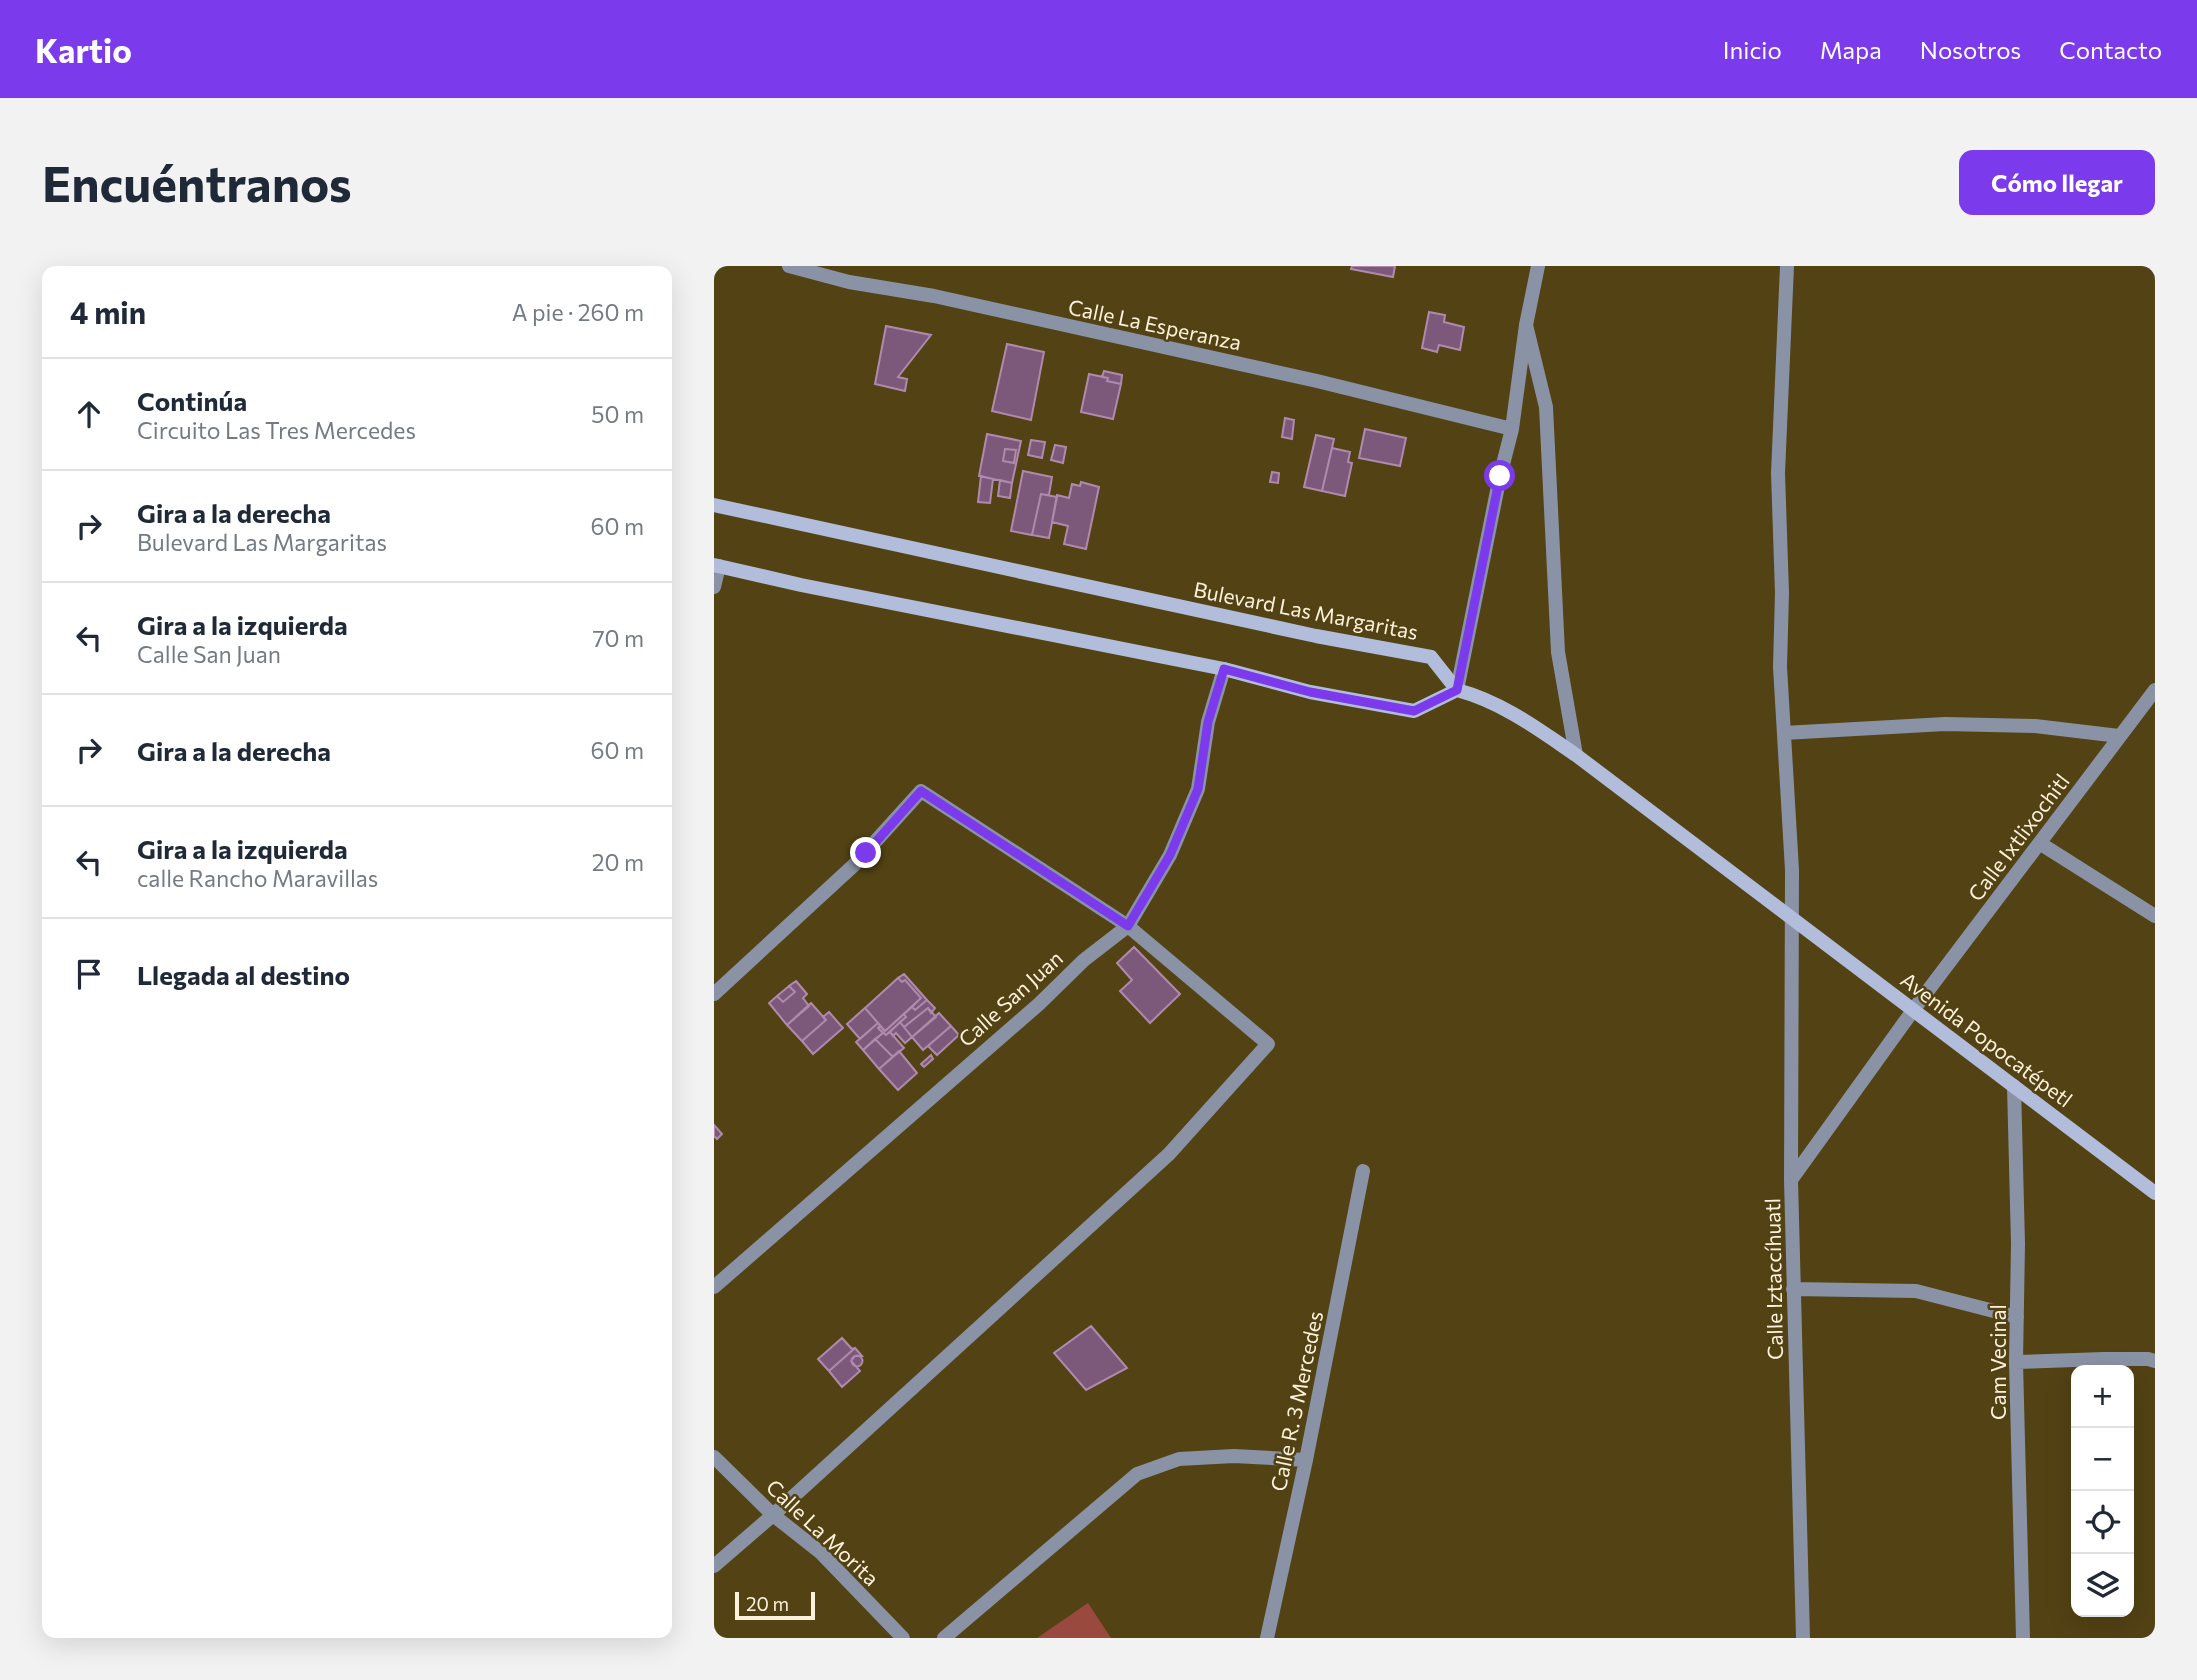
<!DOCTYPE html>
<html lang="es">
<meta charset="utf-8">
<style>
body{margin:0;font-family:Commissioner,sans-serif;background:#f2f2f3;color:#1f2937}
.controls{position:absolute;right:21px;bottom:21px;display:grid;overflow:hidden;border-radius:14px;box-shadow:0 7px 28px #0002}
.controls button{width:63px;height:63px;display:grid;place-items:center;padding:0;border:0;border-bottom:2px solid #e0e1e3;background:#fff;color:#1f2937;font:35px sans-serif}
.scale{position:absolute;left:21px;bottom:18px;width:80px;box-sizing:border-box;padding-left:7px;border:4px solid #fcf2db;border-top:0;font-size:19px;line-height:24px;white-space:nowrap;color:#fcf2db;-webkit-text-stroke:5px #524214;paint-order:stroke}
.stop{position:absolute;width:21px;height:21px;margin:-16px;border:5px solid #7c3aed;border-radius:50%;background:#fff}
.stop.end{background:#7c3aed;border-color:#fff;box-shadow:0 2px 7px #0008}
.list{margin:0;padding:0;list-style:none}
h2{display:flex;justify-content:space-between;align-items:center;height:91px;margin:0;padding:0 28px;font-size:30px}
h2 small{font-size:23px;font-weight:400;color:#747a83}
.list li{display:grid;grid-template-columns:46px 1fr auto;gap:21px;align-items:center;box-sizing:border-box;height:112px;padding:0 28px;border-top:2px solid #e0e1e3}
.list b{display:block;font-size:26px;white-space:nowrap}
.list p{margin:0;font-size:23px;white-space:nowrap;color:#747a83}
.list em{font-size:23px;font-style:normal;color:#747a83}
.icon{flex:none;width:38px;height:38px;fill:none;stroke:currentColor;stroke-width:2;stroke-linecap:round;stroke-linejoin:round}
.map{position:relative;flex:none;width:1441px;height:1372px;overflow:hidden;border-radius:14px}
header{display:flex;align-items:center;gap:42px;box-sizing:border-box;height:98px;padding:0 35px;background:#7c3aed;color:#fff}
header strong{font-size:33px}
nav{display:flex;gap:38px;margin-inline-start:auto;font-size:24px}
.intro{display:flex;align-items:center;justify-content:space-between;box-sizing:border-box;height:168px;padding:0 42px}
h1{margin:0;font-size:49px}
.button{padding:18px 32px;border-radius:14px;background:#7c3aed;color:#fff;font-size:24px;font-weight:700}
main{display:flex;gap:42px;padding:0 42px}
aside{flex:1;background:#fff;border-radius:14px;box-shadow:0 7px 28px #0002}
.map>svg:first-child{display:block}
</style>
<header>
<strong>Kartio</strong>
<nav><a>Inicio</a><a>Mapa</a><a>Nosotros</a><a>Contacto</a></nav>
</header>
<div class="intro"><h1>Encuéntranos</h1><a class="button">Cómo llegar</a></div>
<main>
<aside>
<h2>4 min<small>A pie · 260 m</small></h2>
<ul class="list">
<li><svg class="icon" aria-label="ahead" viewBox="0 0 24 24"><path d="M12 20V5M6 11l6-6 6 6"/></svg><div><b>Continúa</b><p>Circuito Las Tres Mercedes</p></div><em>50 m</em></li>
<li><svg class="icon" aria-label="right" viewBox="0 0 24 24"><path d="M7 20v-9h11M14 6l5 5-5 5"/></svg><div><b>Gira a la derecha</b><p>Bulevard Las Margaritas</p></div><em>60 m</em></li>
<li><svg class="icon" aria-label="left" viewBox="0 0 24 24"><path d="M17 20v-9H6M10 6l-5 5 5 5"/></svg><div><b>Gira a la izquierda</b><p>Calle San Juan</p></div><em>70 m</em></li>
<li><svg class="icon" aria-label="right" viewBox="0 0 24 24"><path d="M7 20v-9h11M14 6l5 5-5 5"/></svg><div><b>Gira a la derecha</b></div><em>60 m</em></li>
<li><svg class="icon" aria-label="left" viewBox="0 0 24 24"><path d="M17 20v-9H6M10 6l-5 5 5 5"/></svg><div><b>Gira a la izquierda</b><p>calle Rancho Maravillas</p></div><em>20 m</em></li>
<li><svg class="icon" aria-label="arrive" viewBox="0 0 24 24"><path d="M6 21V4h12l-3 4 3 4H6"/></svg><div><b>Llegada al destino</b></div></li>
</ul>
</aside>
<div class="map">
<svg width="1441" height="1372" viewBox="0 0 1441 1372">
<rect width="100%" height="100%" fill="#524214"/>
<path fill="#9a493f" d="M 374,1337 L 397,1372 L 323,1372 Z"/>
<path fill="#7c597a" stroke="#af8aad" stroke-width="2" fill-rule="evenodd" d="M 638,0 L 681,0 L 679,11 L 637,3 Z
M 715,46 L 731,49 L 730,56 L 750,61 L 746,84 L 725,79 L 723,86 L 708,82 Z
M 172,60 L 217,69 L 184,111 L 193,113 L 191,125 L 161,118 Z
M 293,78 L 330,86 L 317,154 L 278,145 Z
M 390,105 L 408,109 L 407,118 L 393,115 L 394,112 L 388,111 Z
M 375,108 L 394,112 L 393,115 L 407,118 L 399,153 L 367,146 Z
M 571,152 L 580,154 L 578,173 L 568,171 Z
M 651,163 L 692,172 L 686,200 L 645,192 Z
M 273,168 L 307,175 L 298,217 L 265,210 ZM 291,183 L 302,184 L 300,197 L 289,195 Z
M 602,169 L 620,173 L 608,225 L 590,221 Z
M 317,174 L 331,176 L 328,192 L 314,189 Z
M 341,179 L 352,181 L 349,197 L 337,194 Z
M 618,182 L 636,186 L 634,196 L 638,197 L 631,230 L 608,225 Z
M 291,183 L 302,184 L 300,197 L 289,195 Z
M 309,205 L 338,211 L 335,229 L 327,228 L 318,269 L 297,265 Z
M 558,206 L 565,207 L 564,217 L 556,216 Z
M 267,210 L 279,213 L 276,237 L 264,236 Z
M 286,214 L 298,217 L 296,232 L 284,230 Z
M 367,216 L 385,221 L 372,283 L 350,278 L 354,260 L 338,256 L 343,229 L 355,232 L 358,218 L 366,220 Z
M 327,228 L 343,231 L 335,272 L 318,269 Z
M 420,681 L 466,728 L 436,757 L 406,725 L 418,714 L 403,697 Z
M 190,708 L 213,734 L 201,744 L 198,741 L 207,732 L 191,714 L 188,716 L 184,712 Z
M 184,712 L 188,716 L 191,714 L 207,732 L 171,765 L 151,742 Z
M 82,715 L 93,728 L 89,732 L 95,740 L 73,759 L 55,737 L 63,730 L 69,736 L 81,726 L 75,720 Z
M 75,720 L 81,726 L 69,736 L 63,730 Z
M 213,734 L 221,742 L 217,747 L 214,742 L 190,761 L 186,756 L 192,751 L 190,748 L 198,741 L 201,744 Z
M 97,737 L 112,754 L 88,775 L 73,759 Z
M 151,742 L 164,757 L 146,773 L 133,758 Z
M 214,742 L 222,751 L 198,771 L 190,761 Z
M 115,746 L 129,762 L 99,788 L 88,775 L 112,754 L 109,751 Z
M 225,747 L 237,760 L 209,784 L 198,771 Z
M 190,748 L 192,751 L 172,769 L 164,762 L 166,760 L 171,765 Z
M 186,756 L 198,771 L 191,777 L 182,767 L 179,770 L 176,766 Z
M 164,757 L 166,760 L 164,762 L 169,767 L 149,784 L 142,776 Z
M 237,760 L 245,769 L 223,789 L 214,780 Z
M 176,766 L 190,782 L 179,791 L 161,773 L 169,767 L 172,769 Z
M 161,773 L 179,791 L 165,803 L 149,784 Z
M 185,785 L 203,807 L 184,824 L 165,803 Z
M 217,789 L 219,793 L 210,801 L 207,798 Z
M 0,859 L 8,868 L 3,873 L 0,870 Z
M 377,1060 L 413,1102 L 372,1124 L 340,1087 Z
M 128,1072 L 138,1083 L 141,1082 L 115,1105 L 104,1093 Z
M 141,1082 L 148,1090 L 141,1090 L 137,1095 L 146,1105 L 128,1121 L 115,1105 Z
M137.5 1095a5.5 5.5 0 1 1 11 0a5.5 5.5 0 1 1-11 0Z"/>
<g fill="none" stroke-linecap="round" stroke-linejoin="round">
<path stroke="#8a92a5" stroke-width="14" d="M 75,0 L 135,16 L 220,30 L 603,115 L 798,163
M 1073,0 L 1064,207 L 1068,327 L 1066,401 L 1078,604 L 1077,914 L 1089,1372
M 812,59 L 832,141 L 844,386 L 862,489
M 0,321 L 5,300
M 743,424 L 786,210 L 798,163 L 812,59 L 824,0
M 1070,467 L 1231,458 L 1321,460 L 1405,470
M 1327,578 L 1441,650
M 0,728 L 140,599 L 207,525 L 414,660 L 554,778 L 455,888 L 59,1249 L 0,1300
M 1300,820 L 1304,978 L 1302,1096 L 1309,1372
M 1077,914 L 1200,743 L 1441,424
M 0,1021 L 325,738 L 370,694 L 414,660 L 456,589 L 484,523 L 494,456 L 510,403
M 1079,1023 L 1202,1025 L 1303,1051
M 1302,1096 L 1390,1093 L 1434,1093 L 1441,1095
M 0,1191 L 59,1249 L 106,1286 L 189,1372
M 230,1372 L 423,1208 L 465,1193 L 520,1190 L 592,1194
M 553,1372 L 592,1194 L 649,905"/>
<path stroke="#b1bddb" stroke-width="14" d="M 0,239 L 602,370 L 717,391 L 743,424
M 0,299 L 87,319 L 510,403 L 596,426 L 700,445 L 743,424
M 743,424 C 788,436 824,463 862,489 L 1441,927"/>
</g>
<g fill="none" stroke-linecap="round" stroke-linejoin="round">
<path stroke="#7c3aed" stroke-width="9" d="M 152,587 L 207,525 L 414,660 L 456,589 L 484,523 L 494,456 L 510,403 L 596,426 L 700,445 L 743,424 L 786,210"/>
</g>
<g text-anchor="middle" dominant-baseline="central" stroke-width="5" stroke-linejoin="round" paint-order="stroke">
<g font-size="21" fill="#fcf2db" stroke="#524214">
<text transform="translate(441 58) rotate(12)">Calle La Esperanza</text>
<text transform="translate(592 344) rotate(11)">Bulevard Las Margaritas</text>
<text transform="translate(1304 571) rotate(-53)">Calle Ixtlixochitl</text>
<text transform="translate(296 732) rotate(-42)">Calle San Juan</text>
<text transform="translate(1273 773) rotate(37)">Avenida Popocatépetl</text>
<text transform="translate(1059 1013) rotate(-91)">Calle Iztaccíhuatl</text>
<text transform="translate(1283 1096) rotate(-90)">Cam Vecinal</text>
<text transform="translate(582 1135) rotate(-78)">Calle R. 3 Mercedes</text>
<text transform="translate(109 1266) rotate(43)">Calle La Morita</text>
</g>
</g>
</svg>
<div class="controls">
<button>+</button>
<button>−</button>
<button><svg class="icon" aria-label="locate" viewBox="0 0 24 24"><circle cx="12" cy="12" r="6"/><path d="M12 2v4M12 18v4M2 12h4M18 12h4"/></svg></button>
<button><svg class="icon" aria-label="layers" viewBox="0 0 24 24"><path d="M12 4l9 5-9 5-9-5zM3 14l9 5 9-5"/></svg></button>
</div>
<div class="scale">20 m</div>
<div class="stop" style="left:786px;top:210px"></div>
<div class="stop end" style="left:152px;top:587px"></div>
</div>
</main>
